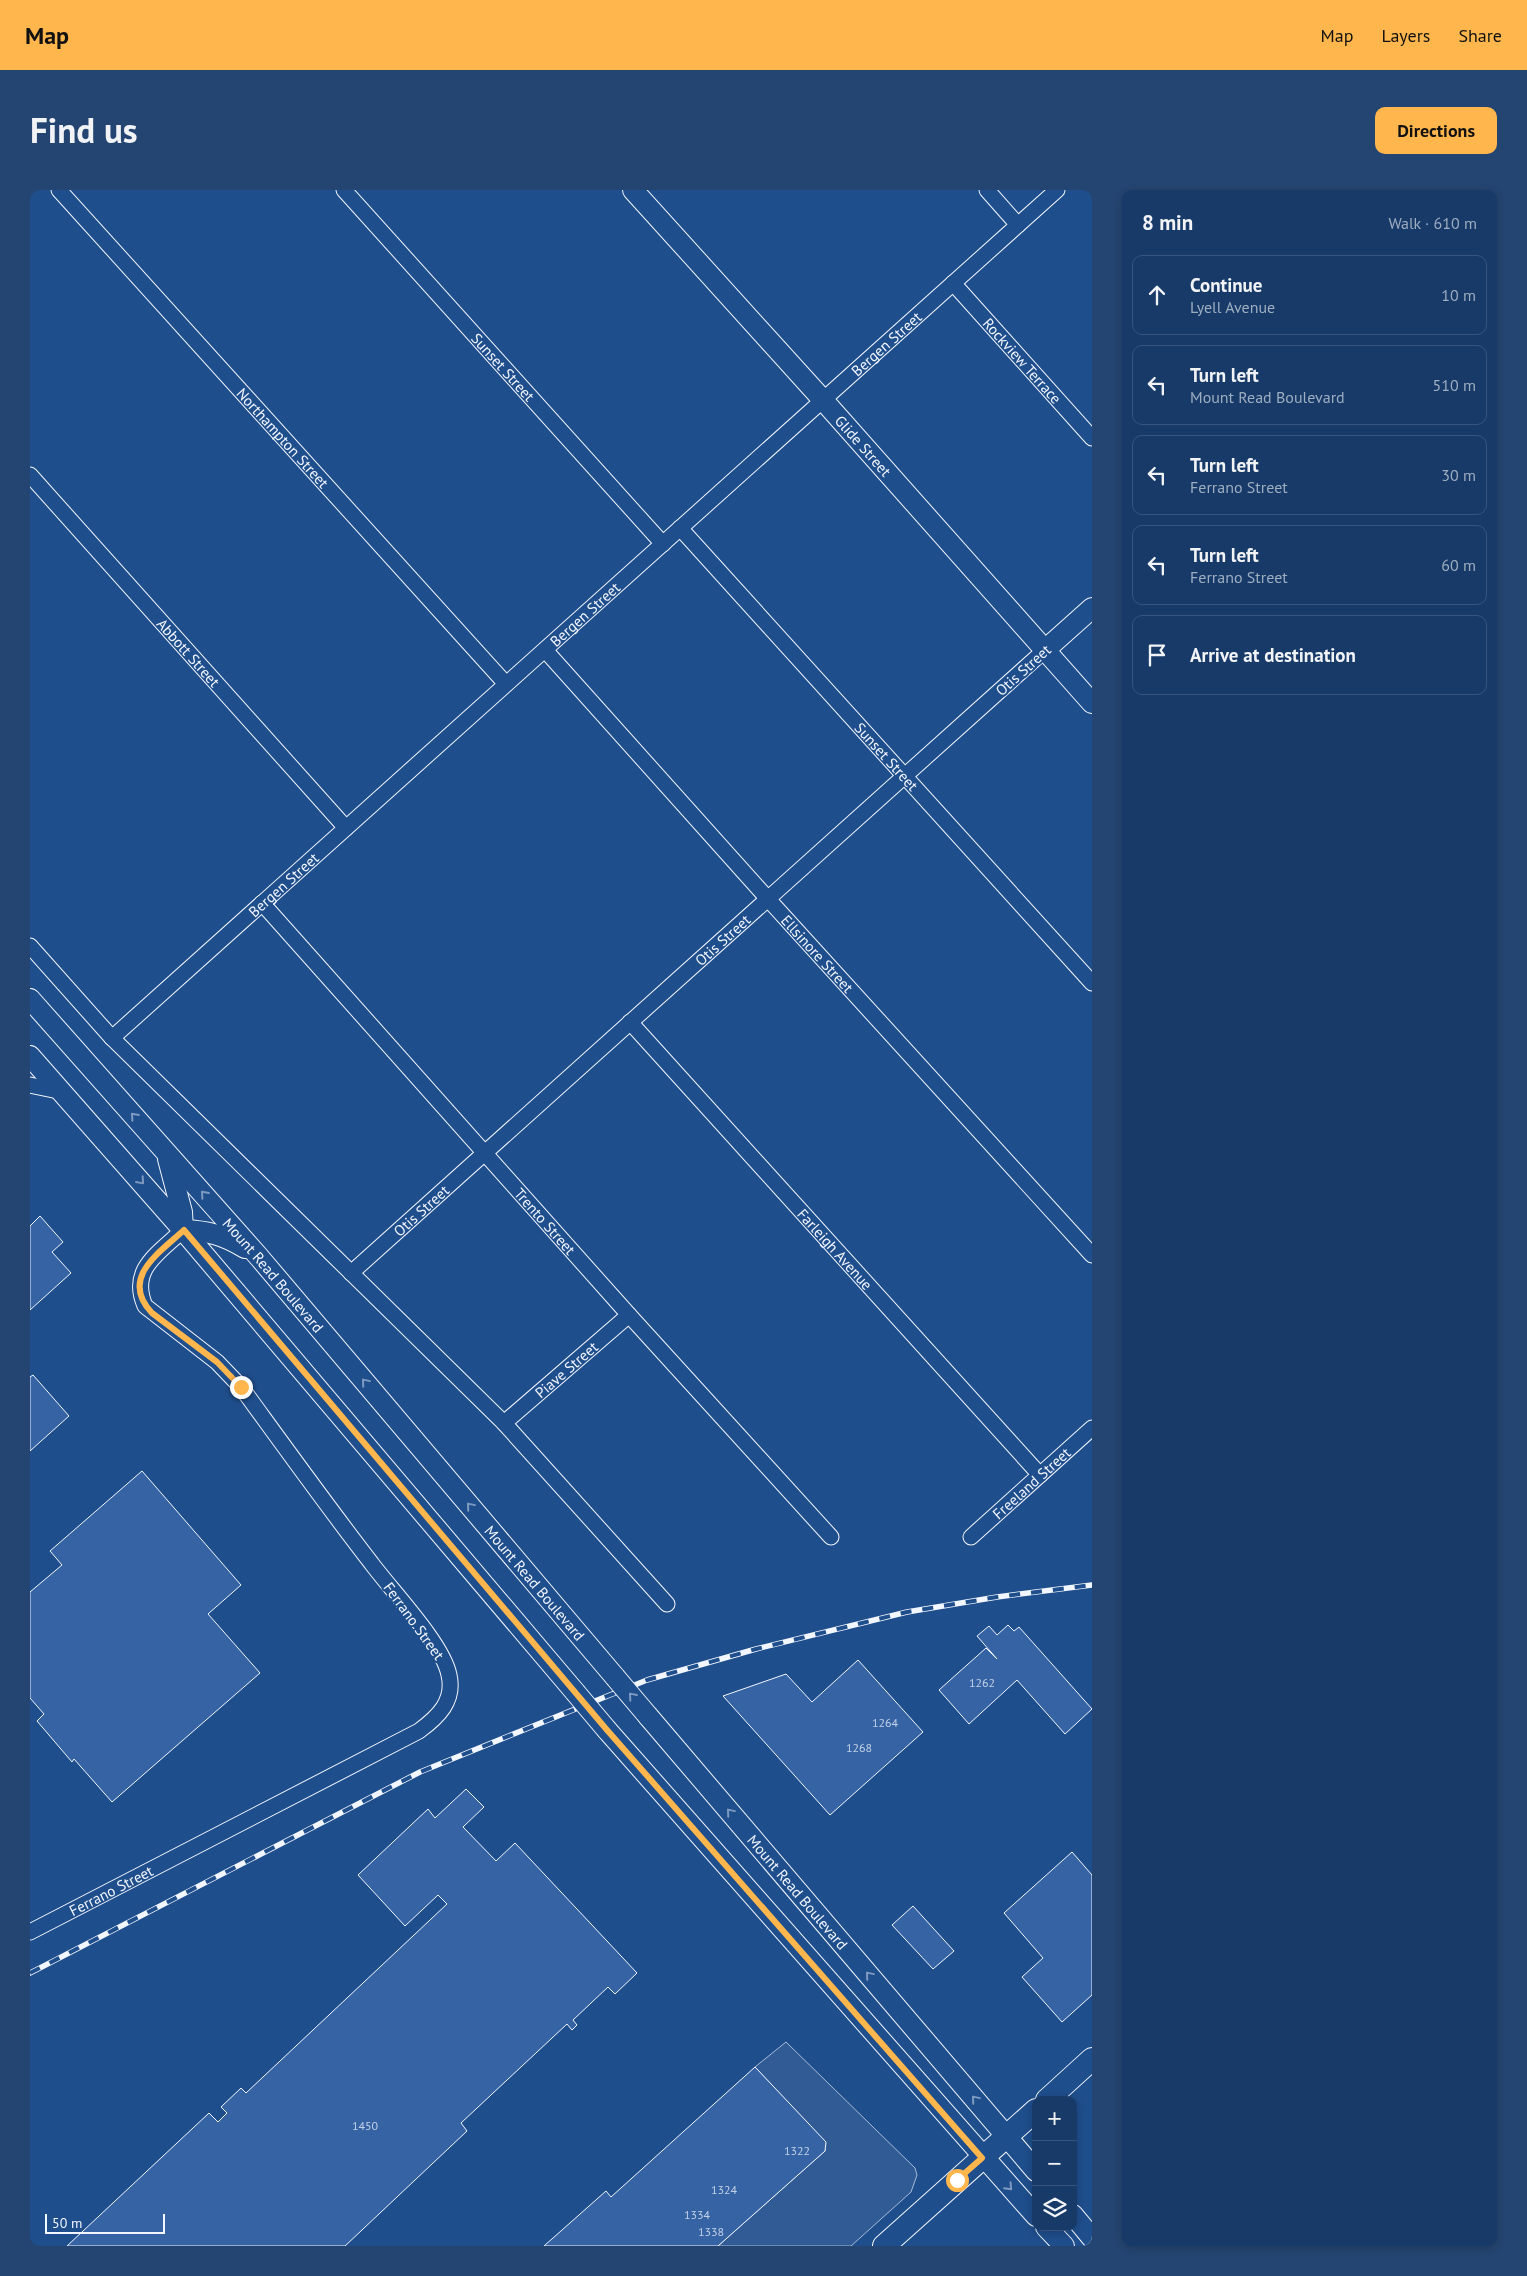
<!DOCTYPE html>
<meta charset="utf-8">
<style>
body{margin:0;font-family:"PT Sans",sans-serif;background:#244571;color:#f1f3f6}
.controls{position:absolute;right:15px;bottom:15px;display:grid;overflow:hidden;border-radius:10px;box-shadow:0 2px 8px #0003}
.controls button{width:45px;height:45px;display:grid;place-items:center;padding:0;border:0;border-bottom:1px solid #36547d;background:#173a69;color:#f1f3f6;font:25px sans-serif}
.scale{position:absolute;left:15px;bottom:12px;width:120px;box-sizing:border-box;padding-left:5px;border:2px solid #f2f6ff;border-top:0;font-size:14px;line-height:18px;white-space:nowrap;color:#f2f6ff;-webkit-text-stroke:4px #1f4e8c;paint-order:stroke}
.stop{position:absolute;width:15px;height:15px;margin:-11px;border:4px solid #ffb74d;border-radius:50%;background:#fff}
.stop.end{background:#ffb74d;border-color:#fff;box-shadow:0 1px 5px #0008}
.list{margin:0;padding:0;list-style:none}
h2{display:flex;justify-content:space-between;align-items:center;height:65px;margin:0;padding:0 20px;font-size:21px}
h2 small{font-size:16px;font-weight:400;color:#9eadc0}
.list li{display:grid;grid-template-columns:32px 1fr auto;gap:15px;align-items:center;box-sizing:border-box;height:80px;margin:0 10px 10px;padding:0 10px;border:1px solid #36547d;border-radius:10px}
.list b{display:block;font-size:19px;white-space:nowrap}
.list p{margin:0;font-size:16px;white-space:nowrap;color:#9eadc0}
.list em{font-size:16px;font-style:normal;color:#9eadc0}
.icon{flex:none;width:28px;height:28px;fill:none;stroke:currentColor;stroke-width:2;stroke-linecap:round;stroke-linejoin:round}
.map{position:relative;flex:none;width:1062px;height:2056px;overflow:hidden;border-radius:10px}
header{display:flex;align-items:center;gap:30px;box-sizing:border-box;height:70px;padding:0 25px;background:#ffb74d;color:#111}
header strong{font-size:24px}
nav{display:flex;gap:28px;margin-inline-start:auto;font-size:18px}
.intro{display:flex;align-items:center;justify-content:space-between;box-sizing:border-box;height:120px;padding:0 30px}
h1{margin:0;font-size:35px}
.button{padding:12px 22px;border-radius:10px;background:#ffb74d;color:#111;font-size:18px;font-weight:700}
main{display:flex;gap:30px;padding:0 30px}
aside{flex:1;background:#173a69;border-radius:10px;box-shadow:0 2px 8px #0003}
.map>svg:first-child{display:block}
</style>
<header>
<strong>Map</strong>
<nav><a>Map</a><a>Layers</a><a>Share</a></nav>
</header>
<div class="intro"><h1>Find us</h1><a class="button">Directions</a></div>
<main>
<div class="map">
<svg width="1062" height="2056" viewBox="0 0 1062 2056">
<rect width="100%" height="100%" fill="#1f4e8c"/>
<path fill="#305b95" stroke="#a8bbd7" d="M 756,1852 L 885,1978 L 887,1985 L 881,2002 L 821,2056 L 688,2056 L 795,1961 L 795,1952 L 725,1877 Z"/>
<path fill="#3563a3" stroke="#f2f6ff" d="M 10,1026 L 33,1052 L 22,1062 L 41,1083 L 0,1120 L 0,1036 Z
M 3,1185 L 39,1226 L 0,1261 L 0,1187 Z
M 112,1281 L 211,1395 L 178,1424 L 230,1483 L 82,1612 L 44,1569 L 42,1572 L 7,1531 L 14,1524 L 0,1508 L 0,1402 L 32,1375 L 20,1361 Z
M 978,1435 L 984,1441 L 989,1437 L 1062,1519 L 1035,1544 L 987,1490 L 939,1534 L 909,1500 L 956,1458 L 967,1469 L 947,1446 L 959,1436 L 967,1445 Z
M 828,1470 L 893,1542 L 800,1625 L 693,1506 L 756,1484 L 782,1512 Z
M 436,1599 L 454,1617 L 433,1637 L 466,1671 L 485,1653 L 607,1783 L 585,1804 L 578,1797 L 543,1830 L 547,1835 L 542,1840 L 537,1834 L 431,1933 L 437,1941 L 315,2056 L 37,2056 L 179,1923 L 188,1932 L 197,1923 L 191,1917 L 211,1898 L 216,1903 L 417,1714 L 408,1705 L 375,1736 L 328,1685 L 398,1619 L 405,1628 Z
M 1042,1662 L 1062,1685 L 1062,1805 L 1032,1832 L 992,1787 L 1013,1768 L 974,1723 Z
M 883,1716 L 924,1761 L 903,1779 L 862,1735 Z
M 725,1877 L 796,1952 L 795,1961 L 688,2056 L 514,2056 L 576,2001 L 581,2007 Z"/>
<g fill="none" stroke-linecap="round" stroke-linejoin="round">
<g stroke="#f2f6ff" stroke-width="17">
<g id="street">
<path id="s1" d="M 29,0 L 476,494"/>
<path id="s2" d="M 314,0 L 633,354"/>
<path d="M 957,0 L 988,35"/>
<path id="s3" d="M 923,93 L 1062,248"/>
<path id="s4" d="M 0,285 L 316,638"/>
<path id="s5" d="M 650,338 L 1062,793"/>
<path id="s6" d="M 515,460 L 738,709 L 1062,1065"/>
<path id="s7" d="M 232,713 L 599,1125 L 801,1347"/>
<path d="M 0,756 L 82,848 L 474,1233 L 637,1414"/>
<path id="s8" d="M 600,832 L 1010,1285"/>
<path id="s9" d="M 82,848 L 1027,0"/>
<path d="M 0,895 L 33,902"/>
<path id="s10" d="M 321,1083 L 1015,460"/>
<path id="s11" d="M 474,1233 L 599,1125"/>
<path id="s12" d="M 941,1347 L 1062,1238"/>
<path id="s13" d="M 0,1742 L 389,1541 C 408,1527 425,1511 419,1485 C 413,1454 362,1401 342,1374 C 297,1316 254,1256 211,1197 L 187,1172 L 115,1116 C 99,1079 129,1063 153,1040"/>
</g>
</g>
<g stroke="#f2f6ff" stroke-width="22">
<g id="secondary">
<path id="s14" d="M 603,0 L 793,210 L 1062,513"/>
<path d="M 1015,460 L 1062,418"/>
<path id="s15" d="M 0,809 L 229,1067 L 585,1487"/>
<path d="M 0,866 L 153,1040 L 545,1502"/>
<path d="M 138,969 L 152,1022 L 153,1040"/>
<path d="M 153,1040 C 179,1041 193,1045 215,1058"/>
<path id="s16" d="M 618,1526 L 1006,1981"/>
<path d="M 577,1540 L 1006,2026"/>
<path d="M 1043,2025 L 1062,2048"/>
<path d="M 1016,2037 L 1034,2056"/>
</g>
</g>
<g stroke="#f2f6ff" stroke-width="24">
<path id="primary" d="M 1017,1910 L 1062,1869
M 854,2056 L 1006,1920"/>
</g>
<use href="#street" stroke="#1f4e8c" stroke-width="15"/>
<use href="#secondary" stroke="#1f4e8c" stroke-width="20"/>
<use href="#primary" stroke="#1f4e8c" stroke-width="22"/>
<g stroke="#f2f6ff" stroke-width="5.5">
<path id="rail" d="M 0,1783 L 390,1582 L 617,1490 L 726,1459 L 877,1422 L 967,1407 L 1062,1395"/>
</g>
<use href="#rail" stroke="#1f4e8c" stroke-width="4" stroke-dasharray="11" stroke-linecap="butt"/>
<g stroke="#f2f6ff" stroke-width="22" stroke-linecap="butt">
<path id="secondary-bridge" d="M 585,1487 L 618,1526
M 545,1502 L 577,1540"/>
</g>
<use href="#secondary-bridge" stroke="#1f4e8c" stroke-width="20"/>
</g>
<defs><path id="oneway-chevron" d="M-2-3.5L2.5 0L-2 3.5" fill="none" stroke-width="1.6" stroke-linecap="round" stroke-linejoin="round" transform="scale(1.25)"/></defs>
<g stroke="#7e9ac0">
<use href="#oneway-chevron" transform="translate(104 926) rotate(-132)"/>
<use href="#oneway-chevron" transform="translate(111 991) rotate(49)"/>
<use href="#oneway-chevron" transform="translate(174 1004) rotate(-132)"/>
<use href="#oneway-chevron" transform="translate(335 1192) rotate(-130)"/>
<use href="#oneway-chevron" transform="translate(440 1316) rotate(-130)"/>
<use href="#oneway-chevron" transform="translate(602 1506) rotate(-131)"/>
<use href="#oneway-chevron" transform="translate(700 1622) rotate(-130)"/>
<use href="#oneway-chevron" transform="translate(839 1785) rotate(-130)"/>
<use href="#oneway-chevron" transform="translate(945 1909) rotate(-130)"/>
<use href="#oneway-chevron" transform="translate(979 1997) rotate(47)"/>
</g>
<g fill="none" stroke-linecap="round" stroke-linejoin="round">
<path stroke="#ffb74d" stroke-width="6" d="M 211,1197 L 187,1172 L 122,1123 C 89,1088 129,1063 154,1040 L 577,1540 L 952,1968 L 927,1990"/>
</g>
<g text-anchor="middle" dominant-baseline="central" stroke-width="4" stroke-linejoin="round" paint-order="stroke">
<g font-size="12" fill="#c3d1e8">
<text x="952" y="1492">1262</text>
<text x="855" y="1532">1264</text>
<text x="829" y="1557">1268</text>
<text x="335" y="1935">1450</text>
<text x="767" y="1960">1322</text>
<text x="694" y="1999">1324</text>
<text x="667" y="2024">1334</text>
<text x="681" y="2041">1338</text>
</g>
<g font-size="15" fill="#f2f6ff" stroke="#1f4e8c">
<text stroke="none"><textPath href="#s9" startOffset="1040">Bergen Street</textPath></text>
<text stroke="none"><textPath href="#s3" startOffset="104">Rockview Terrace</textPath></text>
<text stroke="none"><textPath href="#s2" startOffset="238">Sunset Street</textPath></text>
<text stroke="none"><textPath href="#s1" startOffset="334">Northampton Street</textPath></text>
<text stroke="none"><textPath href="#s14" startOffset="344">Glide Street</textPath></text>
<text stroke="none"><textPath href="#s9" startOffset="635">Bergen Street</textPath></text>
<text stroke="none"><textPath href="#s4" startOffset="238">Abbott Street</textPath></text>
<text transform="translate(993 480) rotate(-42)">Otis Street</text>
<text stroke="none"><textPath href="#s5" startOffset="308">Sunset Street</textPath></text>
<text stroke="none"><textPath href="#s9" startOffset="230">Bergen Street</textPath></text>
<text stroke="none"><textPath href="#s10" startOffset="499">Otis Street</textPath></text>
<text stroke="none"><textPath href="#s6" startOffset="408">Ellsinore Street</textPath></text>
<text stroke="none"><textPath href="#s10" startOffset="94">Otis Street</textPath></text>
<text stroke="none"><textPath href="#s7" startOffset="426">Trento Street</textPath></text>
<text stroke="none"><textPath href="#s8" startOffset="306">Farleigh Avenue</textPath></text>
<text stroke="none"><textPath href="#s15" startOffset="368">Mount Read Boulevard</textPath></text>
<text stroke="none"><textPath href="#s11" startOffset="82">Piave Street</textPath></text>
<text stroke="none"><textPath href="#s12" startOffset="81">Freeland Street</textPath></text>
<text stroke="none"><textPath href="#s15" startOffset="772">Mount Read Boulevard</textPath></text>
<text transform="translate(384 1431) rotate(54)">Ferrano Street</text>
<text stroke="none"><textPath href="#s13" startOffset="91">Ferrano Street</textPath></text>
<text stroke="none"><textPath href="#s16" startOffset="231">Mount Read Boulevard</textPath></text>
</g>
</g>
</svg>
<div class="controls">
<button>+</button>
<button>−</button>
<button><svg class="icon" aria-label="layers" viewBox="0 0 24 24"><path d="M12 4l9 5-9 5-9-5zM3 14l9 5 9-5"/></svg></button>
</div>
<div class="scale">50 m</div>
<div class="stop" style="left:927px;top:1990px"></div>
<div class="stop end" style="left:211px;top:1197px"></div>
</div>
<aside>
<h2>8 min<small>Walk · 610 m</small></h2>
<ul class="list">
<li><svg class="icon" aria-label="ahead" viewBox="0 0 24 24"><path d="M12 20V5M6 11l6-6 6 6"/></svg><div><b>Continue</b><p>Lyell Avenue</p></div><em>10 m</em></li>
<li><svg class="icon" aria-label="left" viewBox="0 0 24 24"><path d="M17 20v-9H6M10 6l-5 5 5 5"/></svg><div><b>Turn left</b><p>Mount Read Boulevard</p></div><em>510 m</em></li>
<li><svg class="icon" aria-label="left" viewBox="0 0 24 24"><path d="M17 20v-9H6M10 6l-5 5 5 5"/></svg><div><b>Turn left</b><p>Ferrano Street</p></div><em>30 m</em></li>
<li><svg class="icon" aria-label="left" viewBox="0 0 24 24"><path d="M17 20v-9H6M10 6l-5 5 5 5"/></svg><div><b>Turn left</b><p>Ferrano Street</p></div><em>60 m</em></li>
<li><svg class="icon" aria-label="arrive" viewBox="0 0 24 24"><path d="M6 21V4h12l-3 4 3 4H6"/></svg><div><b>Arrive at destination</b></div></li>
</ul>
</aside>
</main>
